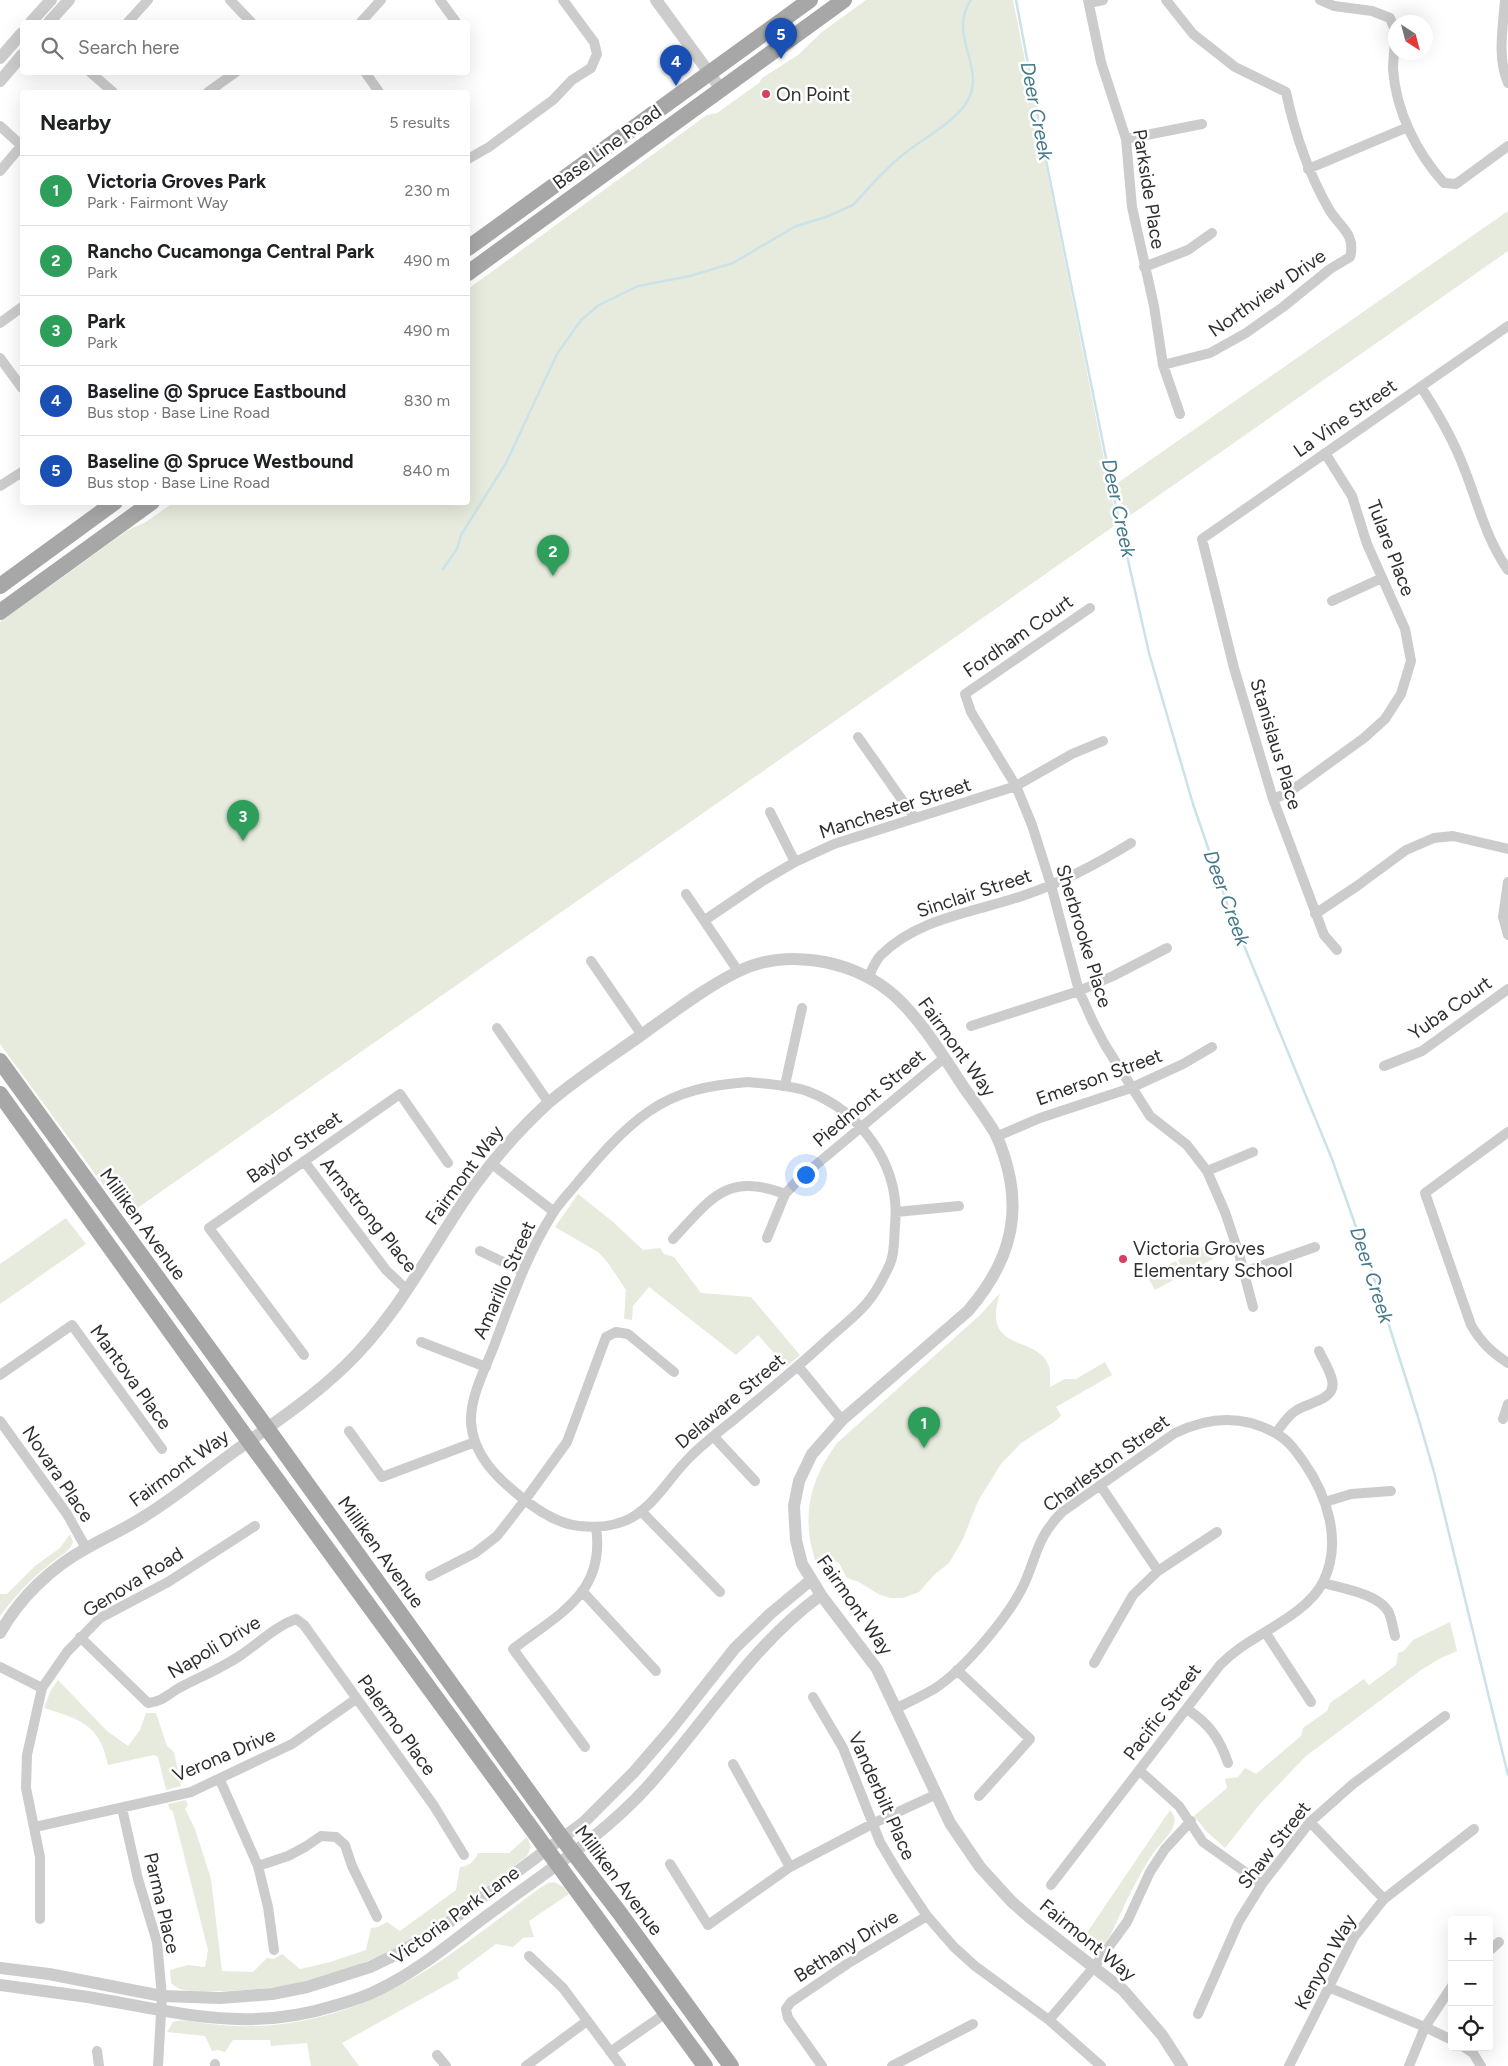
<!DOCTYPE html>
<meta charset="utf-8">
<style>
body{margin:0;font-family:Figtree,sans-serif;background:#f6f6f6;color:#202124}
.controls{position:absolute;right:15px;bottom:15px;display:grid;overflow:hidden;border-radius:5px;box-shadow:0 5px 20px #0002}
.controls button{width:45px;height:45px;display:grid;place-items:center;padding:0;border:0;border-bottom:1px solid #e0e0e0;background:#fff;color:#202124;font:25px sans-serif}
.compass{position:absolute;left:1388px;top:15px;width:45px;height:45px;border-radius:50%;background:#fff;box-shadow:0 5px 20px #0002;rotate:144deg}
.you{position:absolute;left:805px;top:1174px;width:18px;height:18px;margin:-12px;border:4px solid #fff;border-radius:50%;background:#1a73e8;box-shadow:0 0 0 8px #1a73e833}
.badge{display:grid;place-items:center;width:32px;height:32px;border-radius:50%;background:#d73f60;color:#fff;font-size:16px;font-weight:700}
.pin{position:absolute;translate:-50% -41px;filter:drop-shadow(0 1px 2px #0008)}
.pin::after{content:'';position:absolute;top:26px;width:18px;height:15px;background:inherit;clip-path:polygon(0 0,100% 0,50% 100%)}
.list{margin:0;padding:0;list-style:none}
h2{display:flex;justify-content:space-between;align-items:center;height:65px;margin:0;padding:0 20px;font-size:21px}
h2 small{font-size:16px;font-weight:400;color:#757577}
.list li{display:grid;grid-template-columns:32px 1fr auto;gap:15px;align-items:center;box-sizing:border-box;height:70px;padding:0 20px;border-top:1px solid #e0e0e0}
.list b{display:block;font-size:19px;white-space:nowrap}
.list p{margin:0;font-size:16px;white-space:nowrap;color:#757577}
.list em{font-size:16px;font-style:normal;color:#757577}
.icon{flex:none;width:28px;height:28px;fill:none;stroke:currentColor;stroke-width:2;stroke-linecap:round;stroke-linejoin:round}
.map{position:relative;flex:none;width:1508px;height:2066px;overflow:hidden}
.search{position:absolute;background:#fff;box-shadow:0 5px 20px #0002;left:20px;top:20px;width:450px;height:55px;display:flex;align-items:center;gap:12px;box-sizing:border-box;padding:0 18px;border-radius:5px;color:#757577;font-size:19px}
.panel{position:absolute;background:#fff;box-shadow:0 5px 20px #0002;left:20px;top:90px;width:450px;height:415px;border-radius:5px}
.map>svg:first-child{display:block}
</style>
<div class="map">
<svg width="1508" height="2066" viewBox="0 0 1508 2066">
<rect width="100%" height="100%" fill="#fff"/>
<path fill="#e6ebdd" d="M 866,0 L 1013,0 L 1117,524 L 126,1216 L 0,1044 L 0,622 L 128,530 L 146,522 L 173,503 L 468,502 L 468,289 L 707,115 L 717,113 L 759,83 L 762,78 L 798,55 L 822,32 Z
M 1508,211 L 1508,251 L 1125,519 L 1116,484 Z
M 578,1194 L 612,1221 L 643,1250 L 660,1248 L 664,1254 L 674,1257 L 701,1293 L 751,1297 L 800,1355 L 786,1367 L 758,1335 L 736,1355 L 649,1287 L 633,1306 L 632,1320 L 624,1319 L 626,1290 L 608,1263 L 598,1252 L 555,1227 Z
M 66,1218 L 86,1244 L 0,1304 L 0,1264 Z
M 1206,1245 L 1213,1259 L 1185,1274 L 1178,1260 Z
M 1176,1261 L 1183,1275 L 1155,1290 L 1147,1276 Z
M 1000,1293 C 981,1353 1034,1334 1048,1364 C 1051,1371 1050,1379 1050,1387 L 1065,1379 L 1076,1379 L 1105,1362 L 1112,1375 L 1056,1407 L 1061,1415 L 1057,1420 L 1021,1443 L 1001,1464 L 978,1501 L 963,1539 L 949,1563 L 934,1575 L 919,1592 L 903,1598 L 891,1598 L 880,1595 L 859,1582 L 847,1578 L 839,1563 L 829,1559 L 815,1560 C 801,1515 810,1480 837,1443 L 980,1315 Z
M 70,1534 L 73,1542 C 70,1552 58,1557 51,1563 C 31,1579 15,1596 0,1616 L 0,1594 L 7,1594 L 35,1566 L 60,1548 Z
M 1450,1622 L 1457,1651 L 1439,1659 L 1421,1670 L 1306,1756 L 1259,1805 L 1225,1848 L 1206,1831 L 1194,1816 L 1227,1788 L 1225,1779 L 1238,1777 L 1245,1768 L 1256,1774 L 1301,1736 L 1303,1728 L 1327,1711 L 1330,1703 L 1364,1679 L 1369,1685 L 1396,1665 L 1398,1653 L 1404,1651 L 1413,1640 Z
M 58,1680 L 107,1731 L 128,1746 L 140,1730 L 146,1713 L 156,1713 L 167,1746 L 174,1752 L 181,1786 L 166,1790 L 158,1757 L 154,1755 L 108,1765 C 100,1725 80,1719 44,1708 L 51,1690 Z
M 186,1800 L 188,1805 L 185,1809 L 195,1829 L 211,1879 L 222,1971 L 253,1972 L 267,1958 L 274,1959 L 282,1954 L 300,1969 L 330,1962 L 366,1950 L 371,1928 L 378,1927 L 387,1922 L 400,1931 L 456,1890 L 460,1867 C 469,1866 474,1862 478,1853 L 509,1853 L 527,1837 L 531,1847 L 527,1856 C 495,1880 463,1905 429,1928 C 369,1968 294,1991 222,1991 C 206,1991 183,1995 171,1983 L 170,1970 L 188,1965 L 205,1967 L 208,1950 L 173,1812 L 169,1808 L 168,1804 Z
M 1170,1810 C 1175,1816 1176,1820 1173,1827 C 1169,1836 1160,1844 1154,1852 C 1137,1877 1124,1906 1111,1934 L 1105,1943 L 1101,1945 L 1084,1937 Z
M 554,1882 L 564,1887 L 569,1894 L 529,1921 L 534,1937 L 523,1938 L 513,1947 L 496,1944 L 457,1973 L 459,1978 L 342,2043 L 359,2066 L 311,2066 L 307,2043 L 271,2046 L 270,2040 L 233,2040 L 225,2052 L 218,2050 L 212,2051 L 205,2036 L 167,2032 L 173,2022 C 185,2018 198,2023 211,2024 C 235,2027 259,2027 283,2024 C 390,2010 457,1949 540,1888 L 548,1883 Z"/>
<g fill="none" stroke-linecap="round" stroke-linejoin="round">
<path stroke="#cbe2e9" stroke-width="2.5" d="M 1016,0 L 1046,160 L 1114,498 L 1149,653 L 1193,804 L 1229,909 L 1332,1159 L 1376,1284 L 1418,1417 L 1434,1472 L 1508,1775
M 443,569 L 457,549 L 461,535 L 506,463 L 557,354 L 581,320 L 599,305 L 638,286 L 690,276 L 733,263 L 796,226 L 826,217 L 853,205 C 868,189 882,172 899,158 C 920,139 959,122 970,96 C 983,65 948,33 971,0"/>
<path stroke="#ccc" stroke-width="10" d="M 230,0 L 251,22
M 440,0 L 456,22
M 1088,0 L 1101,62 L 1126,139 L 1132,207 L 1154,306 L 1163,365 L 1180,414
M 1320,0 L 1334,6 L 1372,11 L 1390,18 L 1396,33
M 1505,0 C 1503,27 1497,58 1508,83
M 1089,3 L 1103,0
M 128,22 L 148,0
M 361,22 L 381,0
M 1396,34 C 1395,45 1393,58 1393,69 C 1396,111 1416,152 1444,183 L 1456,184 L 1508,146
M 90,72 L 113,92
M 365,72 L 379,92
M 208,92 L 236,72
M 0,126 L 22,146
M 1126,139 L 1202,124
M 468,159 L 489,147 L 553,100 L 572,80 L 591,68 L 597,54 L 594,42 L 563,0
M 1308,169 L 1408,127
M 0,171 L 22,145
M 1144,267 L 1188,250 L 1212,233
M 0,323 L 22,307
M 0,358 L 22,388
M 1163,365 L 1210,353 L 1246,333 L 1283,307 L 1330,269 L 1350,257 C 1356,235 1341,228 1330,211 C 1308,173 1295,135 1286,92 L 1235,67 L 1193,34 L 1166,0
M 1421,387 C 1438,413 1453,439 1464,468 C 1478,503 1486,539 1508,570
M 0,486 L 22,472
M 1332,601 L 1382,578
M 1090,608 L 965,694 L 971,712 L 1016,786 L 1032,825 L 1051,885 L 1079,991 L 1093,1022 L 1105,1045 L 1150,1116 L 1187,1145 L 1207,1171 L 1225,1212 L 1239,1254 L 1253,1307
M 858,737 L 914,817
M 1273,799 L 1288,793 L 1364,738 L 1385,719 L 1401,694 L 1411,661 L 1405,629 L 1367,544 L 1352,496 L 1325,453
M 770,812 L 795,862
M 1508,882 L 1503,917 L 1508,935
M 686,894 L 738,971
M 1315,914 L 1357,886 L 1406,850 L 1434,838 L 1453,836 L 1508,849
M 705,920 L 761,882 L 795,862 L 834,844 L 1016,786 L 1072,754 L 1103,741
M 1337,950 L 1324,935 L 1273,799 L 1234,668 L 1202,539 L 1508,326
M 591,961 L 642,1035
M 868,978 C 872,970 875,961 881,955 C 919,917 977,912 1025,895 C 1063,882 1097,864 1131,843
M 971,1026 L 1079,991 L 1113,976 L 1167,948
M 497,1028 L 549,1103
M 1384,1066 L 1422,1051 L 1508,989
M 748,1082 C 768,1084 788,1085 807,1091 C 861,1111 901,1166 895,1225 C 894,1237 895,1253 890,1264 C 884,1277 875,1294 866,1304 C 855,1317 840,1328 827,1340 C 798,1367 767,1392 736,1418 C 721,1430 705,1442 691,1456 C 670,1476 656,1504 631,1518 C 616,1526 596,1528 579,1526 C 558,1524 537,1510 521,1497 C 497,1478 473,1455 471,1422 C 470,1397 485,1369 494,1346 C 511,1301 527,1254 553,1213 C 560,1202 570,1192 578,1182 C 599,1157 621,1131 648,1112 C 679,1090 712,1085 748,1082 Z
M 785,1085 L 802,1008
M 1508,1132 L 1425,1193 L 1471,1325 C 1481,1342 1491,1352 1508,1363
M 998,1136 L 1040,1118 L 1131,1088 L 1183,1064 L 1212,1047
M 304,1161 L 386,1270 L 407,1290
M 492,1164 L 553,1211
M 1207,1171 L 1253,1152
M 896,1212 L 959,1206
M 767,1238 L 785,1194 L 799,1179 L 944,1058
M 673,1239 C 710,1200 726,1171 785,1194
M 480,1251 L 522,1271
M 1244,1272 L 1315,1247
M 421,1342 L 486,1367
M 304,1355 L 209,1228 L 400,1094 L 448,1163
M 798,1366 L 842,1420
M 0,1375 L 72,1325 L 162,1449
M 1503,1419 L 1508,1404
M 0,1421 L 67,1514 L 86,1548
M 349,1431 L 382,1477 L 475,1442
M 1276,1433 C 1282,1425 1288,1415 1297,1410 C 1309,1402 1337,1400 1332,1380 C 1330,1370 1323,1360 1319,1351
M 714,1437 L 755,1481
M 1100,1485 L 1158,1571
M 1325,1502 L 1351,1494 L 1391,1491
M 641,1511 L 720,1592
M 430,1576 L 475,1553 L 497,1536 L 525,1500 L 567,1442 L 606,1337 L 616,1332 L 628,1334 L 674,1372
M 1323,1583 C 1341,1588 1380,1594 1389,1613 C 1392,1620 1393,1629 1395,1636
M 582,1591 L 656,1671
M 1265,1632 L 1311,1702
M 80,1637 L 148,1703 C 163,1701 167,1695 179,1688 C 200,1677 222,1668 241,1655 C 259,1643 276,1626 296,1619 L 304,1625 L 434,1806 L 464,1855
M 1094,1663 L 1133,1595 L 1158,1571 L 1217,1532
M 0,1667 L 42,1688
M 957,1670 L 1030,1739 L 979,1796
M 813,1697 L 843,1748 L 880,1842 L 899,1874 L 927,1916 L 954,1947 L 975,1966 L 1049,2020 L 1101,2066
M 897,1708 C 909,1702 922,1696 934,1689 C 964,1670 1011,1614 1025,1582 C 1038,1552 1037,1538 1062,1512 L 1175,1433 C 1208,1417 1243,1414 1277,1434 C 1288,1440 1295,1450 1303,1461 C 1327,1495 1343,1542 1323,1582 C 1309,1611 1265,1630 1240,1648 C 1233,1653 1226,1659 1220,1665 L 1051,1885
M 1187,1709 C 1209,1724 1219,1737 1228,1763
M 585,1747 L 513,1649 C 557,1615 606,1594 596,1527
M 733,1764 L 790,1867
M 1140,1771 L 1179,1806 L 1203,1842 L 1262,1884
M 220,1780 L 258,1866 L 268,1907 L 274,1950
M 122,1808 L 138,1879 L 157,1942 L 162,1996 L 158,2066
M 1310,1822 L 1384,1899
M 35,1827 L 191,1792 L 292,1744 L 356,1699
M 670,1864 L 708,1925 L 790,1867 L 874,1823 L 937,1794
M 258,1866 L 288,1856 L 305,1847 L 321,1836 L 336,1837 L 345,1845 L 352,1866 L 377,1917
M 40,1919 L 40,1857 L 26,1788 L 27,1755 L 42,1688 L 67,1652 L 100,1618 L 168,1582 L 255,1526
M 1489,1951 L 1499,1942
M 529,1956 L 563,1988 L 621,2066
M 1328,1987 L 1425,2027 L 1452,2040
M 1198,2014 L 1239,1921 L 1262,1884 L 1310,1822 L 1353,1784 L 1445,1716
M 1049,2020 L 1094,1967 L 1127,1922 L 1150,1872 L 1165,1849 L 1191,1821
M 1464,2047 L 1473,2053 L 1481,2066
M 97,2051 L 99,2066
M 610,2052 L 666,2013
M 437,2055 L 446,2066
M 215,2066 L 215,2064
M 526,2066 L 587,2021
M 822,2066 L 788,2018 L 786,2009 L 791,2002 L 847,1964 L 927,1916
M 892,2066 L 973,2024
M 1289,2066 L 1354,1937 L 1384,1899 L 1474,1829
M 1409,2066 L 1425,2027 L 1452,1986"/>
<path stroke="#ccc" stroke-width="12" d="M 656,0 L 721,89
M 31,22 L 51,0
M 49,22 L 69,0
M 0,58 L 22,33
M 0,81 L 22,55
M 0,1633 C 20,1597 52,1567 87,1548 C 108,1536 129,1527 148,1514 C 178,1495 206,1472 235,1451 C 273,1424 312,1398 345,1366 C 400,1314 432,1245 475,1185 C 496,1156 521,1128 547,1104 C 576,1079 609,1058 640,1036 C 671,1014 703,989 737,972 C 784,948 848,959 889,991 C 917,1013 945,1059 965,1089 C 975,1103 986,1118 995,1133 C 1000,1142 1003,1152 1006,1162 C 1023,1220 1006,1267 968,1311 L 842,1420 L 812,1454 L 799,1481 L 794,1506 L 796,1540 L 802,1564 L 821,1595 L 877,1669 L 950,1823 L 980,1867 L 1011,1901 L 1029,1917 L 1123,1990 L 1162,2035 L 1182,2066
M 0,1968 L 49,1974 L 162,1996 L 220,1998 L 272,1994 L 307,1987 L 370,1967 L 397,1954 L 437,1931 L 584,1822 L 634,1772 L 672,1728 L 735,1648 L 770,1614 L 811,1580
M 0,1985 C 29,1989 59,1993 88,1997 C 177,2012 246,2034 337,2005 C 351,2001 365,1997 378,1990 C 422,1969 457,1937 496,1909 C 549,1870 605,1834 649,1785 C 706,1721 751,1646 821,1595"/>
<path stroke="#a7a7a7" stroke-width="16" d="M 468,248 L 810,0
M 468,273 L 844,0
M 0,586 L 115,502
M 0,612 L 152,502
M 0,1061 L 256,1413 L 562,1838 L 619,1912 L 731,2066
M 0,1094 L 256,1451 L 705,2066"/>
</g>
<g fill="#d73f60" stroke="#fff" stroke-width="2">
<circle cx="766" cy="94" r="5"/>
<circle cx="1123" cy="1259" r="5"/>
</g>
<g text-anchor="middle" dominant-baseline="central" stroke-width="5" stroke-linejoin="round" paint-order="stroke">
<g font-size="19" fill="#2f2f2f" stroke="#fff" text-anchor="start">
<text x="776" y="94">On Point</text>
<text x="1133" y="1248">Victoria Groves<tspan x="1133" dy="22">Elementary School</tspan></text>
</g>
<g font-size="19" fill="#2f2f2f" stroke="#fff">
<text transform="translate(607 147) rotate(-36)">Base Line Road</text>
<text transform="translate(1149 189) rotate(81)">Parkside Place</text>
<text transform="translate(1267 293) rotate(-35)">Northview Drive</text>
<text transform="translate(1345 418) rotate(-35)">La Vine Street</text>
<text transform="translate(1391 548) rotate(69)">Tulare Place</text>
<text transform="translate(1018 636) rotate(-35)">Fordham Court</text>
<text transform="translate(1276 744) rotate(73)">Stanislaus Place</text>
<text transform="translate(895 808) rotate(-18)">Manchester Street</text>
<text transform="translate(974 893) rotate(-18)">Sinclair Street</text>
<text transform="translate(1084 936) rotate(73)">Sherbrooke Place</text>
<text transform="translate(1450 1008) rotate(-35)">Yuba Court</text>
<text transform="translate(957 1047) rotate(54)">Fairmont Way</text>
<text transform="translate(1099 1077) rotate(-20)">Emerson Street</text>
<text transform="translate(869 1098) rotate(-40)">Piedmont Street</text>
<text transform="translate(294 1147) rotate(-35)">Baylor Street</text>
<text transform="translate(464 1175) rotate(-54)">Fairmont Way</text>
<text transform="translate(369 1215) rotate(51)">Armstrong Place</text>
<text transform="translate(143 1224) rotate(54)">Milliken Avenue</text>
<text transform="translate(504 1280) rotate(-66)">Amarillo Street</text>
<text transform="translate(131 1377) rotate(54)">Mantova Place</text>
<text transform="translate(730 1401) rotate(-40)">Delaware Street</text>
<text transform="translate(1106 1463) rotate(-36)">Charleston Street</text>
<text transform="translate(179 1468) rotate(-36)">Fairmont Way</text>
<text transform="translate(58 1474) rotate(56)">Novara Place</text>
<text transform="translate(381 1552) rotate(54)">Milliken Avenue</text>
<text transform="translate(133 1582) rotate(-32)">Genova Road</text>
<text transform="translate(855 1605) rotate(55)">Fairmont Way</text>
<text transform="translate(214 1647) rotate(-31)">Napoli Drive</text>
<text transform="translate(1162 1712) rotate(-53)">Pacific Street</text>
<text transform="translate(397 1725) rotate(54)">Palermo Place</text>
<text transform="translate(224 1755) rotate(-23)">Verona Drive</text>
<text transform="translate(882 1796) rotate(66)">Vanderbilt Place</text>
<text transform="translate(1274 1845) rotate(-52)">Shaw Street</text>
<text transform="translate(619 1880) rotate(53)">Milliken Avenue</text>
<text transform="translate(162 1903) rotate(77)">Parma Place</text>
<text transform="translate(455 1915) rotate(-36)">Victoria Park Lane</text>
<text transform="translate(1088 1940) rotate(39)">Fairmont Way</text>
<text transform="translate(846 1946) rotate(-32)">Bethany Drive</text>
<text transform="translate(1325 1962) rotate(-61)">Kenyon Way</text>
</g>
<g font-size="20" font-style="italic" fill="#43798a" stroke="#fff">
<text transform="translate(1037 111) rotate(79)">Deer Creek</text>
<text transform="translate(1119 508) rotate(78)">Deer Creek</text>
<text transform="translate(1227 898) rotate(70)">Deer Creek</text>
<text transform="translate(1372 1275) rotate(72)">Deer Creek</text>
</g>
</g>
</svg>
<div class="controls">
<button>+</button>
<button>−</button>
<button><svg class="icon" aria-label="locate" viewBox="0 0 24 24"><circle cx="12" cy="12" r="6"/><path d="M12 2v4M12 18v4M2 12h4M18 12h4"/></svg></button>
</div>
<svg class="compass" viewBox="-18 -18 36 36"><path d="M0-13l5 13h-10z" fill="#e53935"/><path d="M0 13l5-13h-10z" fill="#757577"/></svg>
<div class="you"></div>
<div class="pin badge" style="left:924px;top:1448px;background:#2e9e5b">1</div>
<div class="pin badge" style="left:553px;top:576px;background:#2e9e5b">2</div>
<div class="pin badge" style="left:243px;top:841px;background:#2e9e5b">3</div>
<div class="pin badge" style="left:676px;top:86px;background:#1a4fb4">4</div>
<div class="pin badge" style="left:781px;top:59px;background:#1a4fb4">5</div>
<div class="search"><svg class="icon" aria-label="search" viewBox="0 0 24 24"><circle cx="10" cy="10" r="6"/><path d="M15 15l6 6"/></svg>Search here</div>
<section class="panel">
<h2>Nearby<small>5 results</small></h2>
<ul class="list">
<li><span class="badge" style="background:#2e9e5b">1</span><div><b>Victoria Groves Park</b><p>Park · Fairmont Way</p></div><em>230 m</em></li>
<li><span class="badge" style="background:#2e9e5b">2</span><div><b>Rancho Cucamonga Central Park</b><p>Park</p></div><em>490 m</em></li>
<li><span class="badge" style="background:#2e9e5b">3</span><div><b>Park</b><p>Park</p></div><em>490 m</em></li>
<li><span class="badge" style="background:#1a4fb4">4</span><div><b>Baseline @ Spruce Eastbound</b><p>Bus stop · Base Line Road</p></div><em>830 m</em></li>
<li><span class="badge" style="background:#1a4fb4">5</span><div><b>Baseline @ Spruce Westbound</b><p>Bus stop · Base Line Road</p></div><em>840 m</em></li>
</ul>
</section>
</div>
